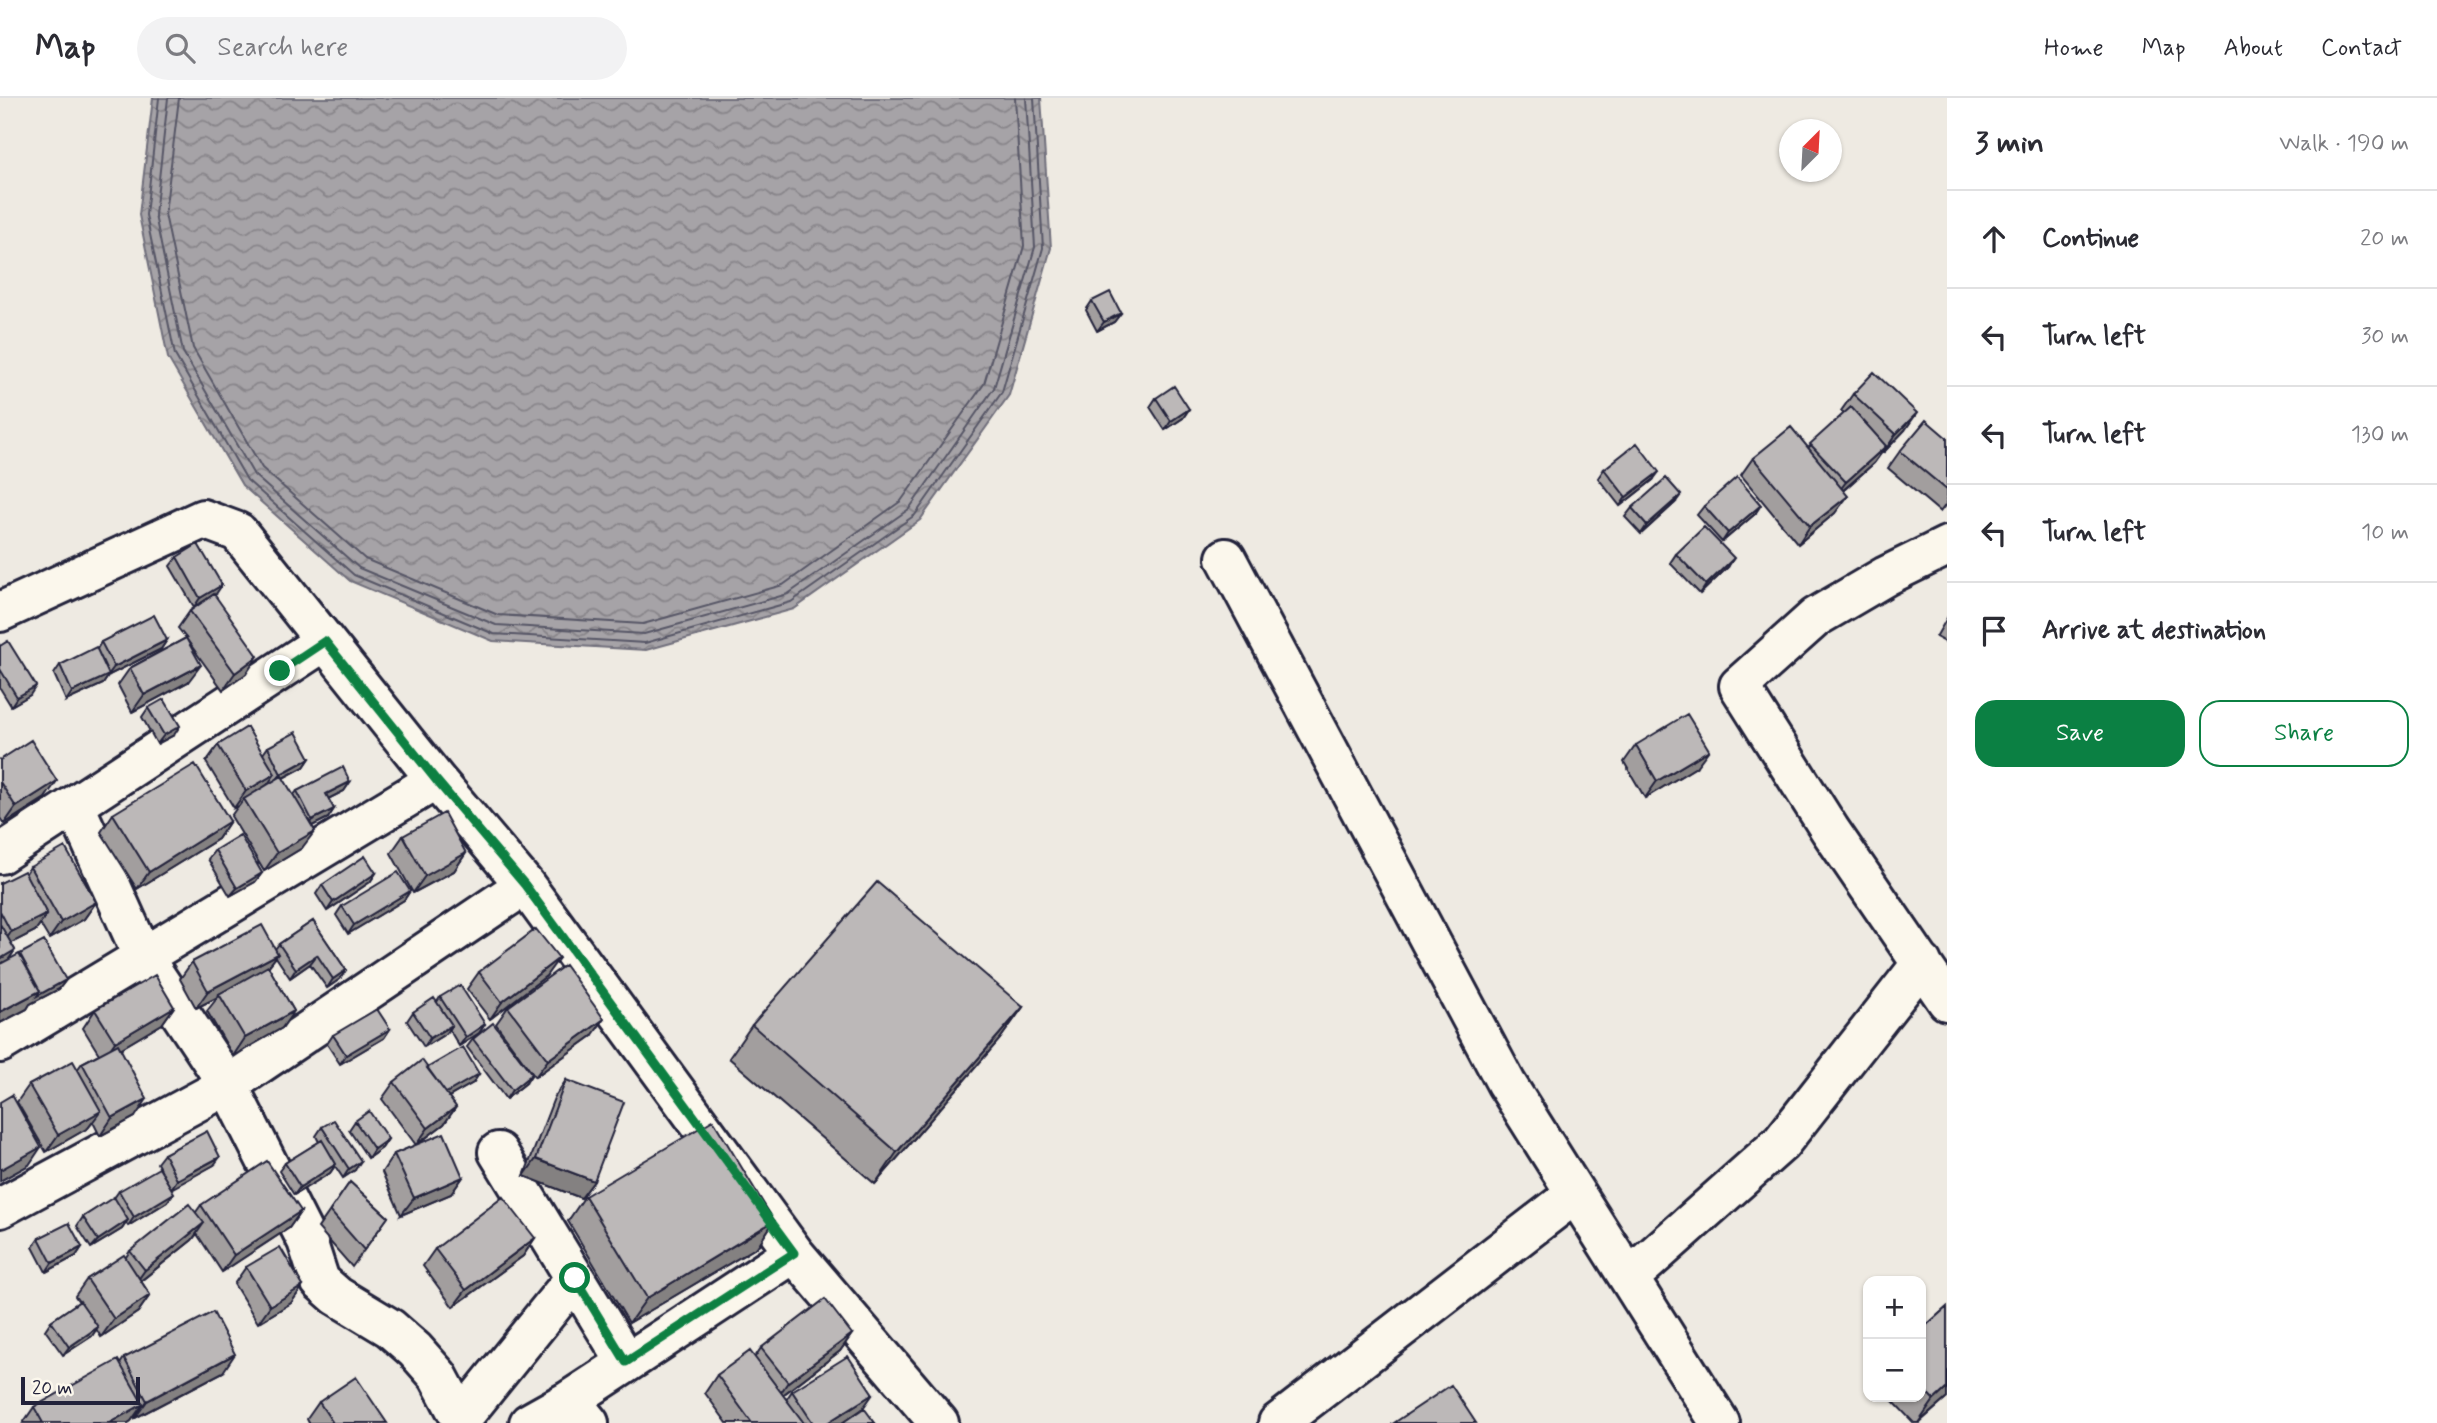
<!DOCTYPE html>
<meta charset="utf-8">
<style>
body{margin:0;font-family:Mynerve,sans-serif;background:#f2f2f3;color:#2b2b33}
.controls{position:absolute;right:21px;bottom:21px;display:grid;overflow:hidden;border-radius:14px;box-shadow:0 2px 5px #0004}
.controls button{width:63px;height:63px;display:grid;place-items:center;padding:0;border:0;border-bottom:2px solid #e1e1e2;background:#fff;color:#2b2b33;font:35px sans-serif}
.compass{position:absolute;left:1779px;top:21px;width:63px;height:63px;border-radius:50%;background:#fff;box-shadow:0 2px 5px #0004;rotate:24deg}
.scale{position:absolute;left:21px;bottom:18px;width:119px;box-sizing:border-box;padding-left:7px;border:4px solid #22223b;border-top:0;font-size:19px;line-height:24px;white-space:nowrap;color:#22223b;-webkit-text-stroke:5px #fbf7ec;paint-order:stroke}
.stop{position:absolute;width:21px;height:21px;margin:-16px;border:5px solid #0b8043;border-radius:50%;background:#fff}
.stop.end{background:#0b8043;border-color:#fff;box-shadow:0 2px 7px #0008}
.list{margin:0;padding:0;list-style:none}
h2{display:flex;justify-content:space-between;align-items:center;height:91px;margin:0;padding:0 28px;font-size:30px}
h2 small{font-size:23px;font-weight:400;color:#7c7c81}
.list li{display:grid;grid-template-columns:46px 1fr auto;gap:21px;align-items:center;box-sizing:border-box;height:98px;padding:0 28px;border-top:2px solid #e1e1e2}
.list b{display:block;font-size:26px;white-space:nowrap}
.list em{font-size:23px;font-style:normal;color:#7c7c81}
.actions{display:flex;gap:14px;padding:21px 28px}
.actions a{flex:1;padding:16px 0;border:2px solid #0b8043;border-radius:21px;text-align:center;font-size:24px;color:#0b8043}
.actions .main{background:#0b8043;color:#fff}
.icon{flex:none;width:38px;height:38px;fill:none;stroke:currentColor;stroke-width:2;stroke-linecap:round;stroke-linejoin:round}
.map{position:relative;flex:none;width:1947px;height:1325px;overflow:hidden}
header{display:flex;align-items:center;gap:42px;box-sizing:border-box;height:98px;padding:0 35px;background:#fff;border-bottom:2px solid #e1e1e2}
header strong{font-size:33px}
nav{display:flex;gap:38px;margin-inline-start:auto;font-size:24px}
.search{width:490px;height:63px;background:#f2f2f3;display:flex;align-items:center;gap:18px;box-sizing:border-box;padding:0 24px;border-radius:38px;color:#7c7c81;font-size:26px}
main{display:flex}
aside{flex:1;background:#fff}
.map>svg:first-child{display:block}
</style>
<header>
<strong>Map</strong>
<div class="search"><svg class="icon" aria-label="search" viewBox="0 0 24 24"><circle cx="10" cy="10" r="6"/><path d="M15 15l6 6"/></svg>Search here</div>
<nav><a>Home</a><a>Map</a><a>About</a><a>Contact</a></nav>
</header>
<main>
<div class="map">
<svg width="1947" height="1325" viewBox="0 0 1947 1325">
<defs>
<pattern id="water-waves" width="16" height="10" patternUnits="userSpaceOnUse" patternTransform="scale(1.75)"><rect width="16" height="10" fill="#a6a3a7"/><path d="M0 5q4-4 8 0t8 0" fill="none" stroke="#878489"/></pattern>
</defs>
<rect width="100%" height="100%" fill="#eeeae2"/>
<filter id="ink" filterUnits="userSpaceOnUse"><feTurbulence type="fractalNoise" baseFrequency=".0143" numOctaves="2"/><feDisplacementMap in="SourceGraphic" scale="14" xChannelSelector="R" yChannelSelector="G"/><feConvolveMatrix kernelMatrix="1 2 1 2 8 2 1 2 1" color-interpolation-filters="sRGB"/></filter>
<g filter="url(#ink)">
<path fill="url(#water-waves)" stroke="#716f7c" stroke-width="2" d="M 153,0 L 1041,0 L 1051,150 L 1009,297 L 920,422 L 794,511 L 646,552 L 493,543 L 350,483 L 242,387 L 168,260 L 139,117 Z"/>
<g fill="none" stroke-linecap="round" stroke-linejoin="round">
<path stroke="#575666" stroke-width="2" d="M 159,0 L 146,117 L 175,257 L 247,382 L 354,477 L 494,536 L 645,545 L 791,504 L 915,417 L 1002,294 L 1043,150 L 1034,0
M 168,0 L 155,117 L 183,254 L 254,377 L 359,470 L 496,527 L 644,536 L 788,496 L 909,411 L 994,290 L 1035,149 L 1026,0
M 179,0 L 165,116 L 193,250 L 262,370 L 365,461 L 498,517 L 643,526 L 783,487 L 901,403 L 984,286 L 1024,148 L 1015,0"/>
<g stroke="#22223b" stroke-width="44">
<path id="street" d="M 1947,448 L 1886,478 L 1816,519 L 1739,588 L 1830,732 L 1947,903
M 1226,460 L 1506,985 L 1720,1325
M 0,514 L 203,421 L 238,434 L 436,682 L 525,787 L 794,1155 L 939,1325
M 75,708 L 143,859 L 228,987 L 307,1143 L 320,1183 L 337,1198 L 390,1230 L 415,1252 L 438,1278 L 463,1325
M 0,756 L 325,543
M 0,945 L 436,682
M 498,1054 L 626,1264
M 0,1110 L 228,987 L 525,787
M 1629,1180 L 1781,1045 L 1922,865
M 570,1302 L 794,1155
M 461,1321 L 575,1180
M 529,1325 L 570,1302 L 589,1325
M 1278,1325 L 1575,1096"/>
</g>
<use href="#street" stroke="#fbf7ec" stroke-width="38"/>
</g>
<path fill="#a29e9e" stroke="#22223b" stroke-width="2" d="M 1092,203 L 1121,215 L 1114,224 L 1097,233 L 1086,212 Z
M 1853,296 L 1905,332 L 1884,354 L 1883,353 L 1874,365 L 1843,393 L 1835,415 L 1798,446 L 1741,377 L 1753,360 L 1808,350 L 1844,316 L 1841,313 Z
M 1156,300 L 1189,311 L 1183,320 L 1165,332 L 1150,309 Z
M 1947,340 L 1947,405 L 1940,414 L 1888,370 L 1900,353 Z
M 1604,371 L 1653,382 L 1620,408 L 1598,380 Z
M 1675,405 L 1641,436 L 1625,419 L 1632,410 Z
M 1704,408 L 1755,416 L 1722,444 L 1697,417 Z
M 1676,456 L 1728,469 L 1700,496 L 1670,465 Z
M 177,459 L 216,496 L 214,497 L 246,576 L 223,592 L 187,542 L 188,584 L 132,614 L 118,587 L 130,570 L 186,540 L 178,530 L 190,513 L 206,502 L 194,509 L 170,468 Z
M 1947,520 L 1947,545 L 1936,539 Z
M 167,542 L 161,551 L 109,577 L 103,586 L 66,603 L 54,576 L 60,567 L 97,551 L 101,544 Z
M 0,548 L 30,597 L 11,608 L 0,590 Z
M 148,610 L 174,637 L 157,646 L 142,619 Z
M 218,647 L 263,656 L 268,649 L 310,660 L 304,669 L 283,680 L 293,698 L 297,693 L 350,684 L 344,693 L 328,701 L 334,711 L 328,720 L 312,728 L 302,750 L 264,773 L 231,718 L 238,708 L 234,710 L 206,664 Z
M 1636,647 L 1696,669 L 1645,700 L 1624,664 Z
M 0,662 L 45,700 L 4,726 L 0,720 Z
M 113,716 L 230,723 L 218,741 L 137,791 L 101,734 Z
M 403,738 L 466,755 L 454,773 L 413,795 L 391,755 Z
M 215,752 L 262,775 L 255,784 L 230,798 L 208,761 Z
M 30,769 L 96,804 L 84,821 L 49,841 L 40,826 L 35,833 L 11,845 L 15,852 L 9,861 L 66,882 L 59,891 L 30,906 L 27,911 L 0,925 L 0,785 L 26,775 Z
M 376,775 L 370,784 L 327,813 L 316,796 L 322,787 Z
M 410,793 L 404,802 L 348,836 L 336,817 L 342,808 Z
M 313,823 L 346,872 L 340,881 L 327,890 L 310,866 L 290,880 L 276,859 L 268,869 L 294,913 L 282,930 L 233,958 L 207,913 L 218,899 L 196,910 L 180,881 L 192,864 L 275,851 L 279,846 Z
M 479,874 L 546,878 L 490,921 L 467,891 Z
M 440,899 L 485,926 L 479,935 L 459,948 L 449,931 L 445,936 L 424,949 L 407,923 L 413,914 L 437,904 Z
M 174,909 L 162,926 L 120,951 L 135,1019 L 100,1038 L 93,1024 L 88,1030 L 46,1054 L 17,1004 L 29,987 L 77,972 L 82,965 L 99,956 L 83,930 L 95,912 Z
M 508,909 L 592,938 L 535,979 L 496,926 Z
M 1023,909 L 1000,941 L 875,1086 L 729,960 L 752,927 Z
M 390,931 L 384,940 L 340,966 L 327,946 L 333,937 Z
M 473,941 L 526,985 L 506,1001 L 467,949 Z
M 427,970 L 479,976 L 473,985 L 449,999 L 456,1009 L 444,1026 L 418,1046 L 463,1079 L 451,1096 L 401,1117 L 382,1074 L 394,1056 L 416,1047 L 382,1001 L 394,984 Z
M 566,982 L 594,1083 L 581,1100 L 524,1078 L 554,1000 Z
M 355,1023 L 388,1041 L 382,1050 L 368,1060 L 349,1032 Z
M 322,1029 L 355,1072 L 343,1080 L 335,1068 L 330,1075 L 294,1097 L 279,1073 L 285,1065 L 319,1044 L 316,1038 Z
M 164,1056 L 214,1067 L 171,1090 L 167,1104 L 128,1128 L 126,1125 L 122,1131 L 91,1150 L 77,1128 L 83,1119 L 114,1100 L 119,1093 L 169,1088 L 157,1065 Z
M 350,1084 L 388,1119 L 352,1169 L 318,1130 Z
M 585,1098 L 774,1123 L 757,1149 L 629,1225 L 568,1123 Z
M 201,1107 L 301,1113 L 289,1130 L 222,1174 L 197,1136 L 192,1142 L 141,1183 L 150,1197 L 138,1214 L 101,1239 L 96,1231 L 92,1238 L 63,1257 L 45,1232 L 51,1223 L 79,1204 L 75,1198 L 87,1181 L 126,1159 L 130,1153 L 196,1114 Z
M 39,1140 L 82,1149 L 76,1158 L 46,1174 L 33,1149 Z
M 535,1140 L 523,1158 L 453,1209 L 423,1168 L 435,1151 Z
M 246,1169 L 303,1188 L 291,1205 L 258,1225 L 234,1186 Z
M 1947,1209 L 1947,1300 L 1919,1325 L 1914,1325 L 1889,1299 L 1921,1299 L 1921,1232 Z
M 852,1236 L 840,1253 L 783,1297 L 786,1302 L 792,1293 L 863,1311 L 875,1325 L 727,1325 L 705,1295 L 717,1277 L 755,1259 L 761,1250 Z
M 124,1260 L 223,1274 L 135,1320 L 134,1319 L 131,1323 L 128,1325 L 23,1325 L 34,1309 L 120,1266 Z
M 319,1304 L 387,1325 L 309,1325 L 307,1321 Z"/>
<path fill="#848181" stroke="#22223b" stroke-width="2" d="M 1121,215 L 1114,224 L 1097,233 L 1104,224 Z
M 1189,311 L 1183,320 L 1165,332 L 1171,323 Z
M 1917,315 L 1905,332 L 1884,354 L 1896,336 Z
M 1886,348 L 1874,365 L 1833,401 L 1846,384 Z
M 1659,374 L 1653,382 L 1620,408 L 1626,399 Z
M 1681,397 L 1675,405 L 1641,436 L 1647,427 Z
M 1848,398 L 1835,415 L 1798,446 L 1810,428 Z
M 1761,407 L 1755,416 L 1722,444 L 1728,435 Z
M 1734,460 L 1728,469 L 1700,496 L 1706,487 Z
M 222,487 L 216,496 L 194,509 L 200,500 Z
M 167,542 L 161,551 L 109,577 L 103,586 L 66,603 L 72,594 L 108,577 L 114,569 Z
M 258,558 L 246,576 L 223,592 L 235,575 Z
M 201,567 L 188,584 L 132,614 L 144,597 Z
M 36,588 L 30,597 L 11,608 L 17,599 Z
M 180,628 L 174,637 L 157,646 L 164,637 Z
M 1709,652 L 1696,669 L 1645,700 L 1657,683 Z
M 310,660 L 304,669 L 275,684 L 281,676 Z
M 275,676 L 263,693 L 244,701 L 239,708 L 234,710 L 246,693 Z
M 57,683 L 45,700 L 4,726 L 16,709 Z
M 350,684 L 344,693 L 320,705 L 326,696 Z
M 334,711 L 328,720 L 306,731 L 312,722 Z
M 230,723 L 218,741 L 137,791 L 149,774 Z
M 315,733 L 302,750 L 264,773 L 277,755 Z
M 466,755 L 454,773 L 413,795 L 425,778 Z
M 262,775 L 255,784 L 230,798 L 237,790 Z
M 376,775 L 370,784 L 327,813 L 333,804 Z
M 410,793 L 404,802 L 348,836 L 354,827 Z
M 96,804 L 84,821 L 49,841 L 61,824 Z
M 47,816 L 35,833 L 0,851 L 11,834 Z
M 15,852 L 3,870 L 0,872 L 0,861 Z
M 278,856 L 265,873 L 219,896 L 218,899 L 196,910 L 208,893 Z
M 317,857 L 310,866 L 290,880 L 296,871 Z
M 559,860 L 546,878 L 490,921 L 502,904 Z
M 346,872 L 340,881 L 327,890 L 333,881 Z
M 66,882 L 59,891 L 30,906 L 27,911 L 0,925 L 0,914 L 40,893 Z
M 174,909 L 162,926 L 103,961 L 115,944 Z
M 1023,909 L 1000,941 L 875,1086 L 897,1054 Z
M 294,913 L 282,930 L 233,958 L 245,940 Z
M 604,921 L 592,938 L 535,979 L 548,962 Z
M 485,926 L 479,935 L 459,948 L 466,939 Z
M 452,927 L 445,936 L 424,949 L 430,940 Z
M 390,931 L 384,940 L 340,966 L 346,957 Z
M 479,976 L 473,985 L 434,1007 L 440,998 Z
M 532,976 L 526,985 L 506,1001 L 512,992 Z
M 147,1001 L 135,1019 L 100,1038 L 112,1020 Z
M 456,1009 L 444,1026 L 416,1047 L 428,1030 Z
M 101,1013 L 88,1030 L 46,1054 L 58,1037 Z
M 388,1041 L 382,1050 L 368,1060 L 374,1051 Z
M 41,1049 L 29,1067 L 0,1083 L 0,1072 Z
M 220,1059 L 214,1067 L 171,1091 L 177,1082 Z
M 536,1061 L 594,1083 L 581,1100 L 524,1078 Z
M 361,1063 L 355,1072 L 343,1080 L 349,1071 Z
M 336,1066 L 330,1075 L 294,1097 L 300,1089 Z
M 463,1079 L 451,1096 L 401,1117 L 414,1100 Z
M 174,1095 L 167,1104 L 128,1128 L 134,1119 Z
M 301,1113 L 289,1130 L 222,1174 L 234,1157 Z
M 128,1122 L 122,1131 L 91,1150 L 98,1142 Z
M 774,1123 L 757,1149 L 629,1225 L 647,1200 Z
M 204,1125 L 192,1142 L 133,1189 L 145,1172 Z
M 535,1140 L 523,1158 L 453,1209 L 466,1192 Z
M 82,1149 L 76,1158 L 46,1174 L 52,1165 Z
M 303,1188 L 291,1205 L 258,1225 L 270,1208 Z
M 150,1197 L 138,1214 L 101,1239 L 114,1221 Z
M 98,1229 L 92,1238 L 63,1257 L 69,1249 Z
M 852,1236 L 840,1253 L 776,1302 L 788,1284 Z
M 235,1256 L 223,1274 L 135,1320 L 147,1303 Z
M 1947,1290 L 1947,1300 L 1918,1325 L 1934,1302 Z
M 873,1296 L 861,1313 L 842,1325 L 827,1325 Z
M 143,1306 L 131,1323 L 128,1325 L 109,1325 Z"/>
<path fill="#bcb8b8" stroke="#22223b" stroke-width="2" d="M 1110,194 L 1121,215 L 1104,224 L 1092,203 Z
M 1874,274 L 1917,315 L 1896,336 L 1853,296 Z
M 1174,288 L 1189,311 L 1171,323 L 1156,300 Z
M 1851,309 L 1886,348 L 1846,384 L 1810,346 Z
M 1926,322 L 1947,340 L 1947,392 L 1900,353 Z
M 1791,329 L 1848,398 L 1810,428 L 1753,360 Z
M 1637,345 L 1659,374 L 1626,399 L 1604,371 Z
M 1737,379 L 1761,407 L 1728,435 L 1704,408 Z
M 1666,380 L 1681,397 L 1647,427 L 1632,410 Z
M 1704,429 L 1734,460 L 1706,487 L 1676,456 Z
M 198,446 L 222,487 L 200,500 L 177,459 Z
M 214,496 L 258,558 L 235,575 L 190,513 Z
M 154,517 L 167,542 L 114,569 L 101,544 Z
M 186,540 L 201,567 L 144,597 L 130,570 Z
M 8,543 L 36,588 L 17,599 L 0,571 L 0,548 Z
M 96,549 L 109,577 L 72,594 L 60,567 Z
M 164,601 L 180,628 L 164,637 L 148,610 Z
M 1687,616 L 1709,652 L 1657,683 L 1636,647 Z
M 247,629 L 275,676 L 246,693 L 218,647 Z
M 296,634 L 310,660 L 281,676 L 268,649 Z
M 31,642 L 57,683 L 16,709 L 0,684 L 0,662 Z
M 195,666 L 230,723 L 149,774 L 113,716 Z
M 343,669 L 350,684 L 326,696 L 334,711 L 312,722 L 297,693 Z
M 282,678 L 315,733 L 277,755 L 244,701 Z
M 444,715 L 466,755 L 425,778 L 403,738 Z
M 240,737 L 262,775 L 237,790 L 215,752 Z
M 65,749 L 96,804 L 61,824 L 30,769 Z
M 365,758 L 376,775 L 333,804 L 322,787 Z
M 24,773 L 47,816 L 11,834 L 0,813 L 0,785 Z
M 398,774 L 410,793 L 354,827 L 342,808 Z
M 877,784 L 1023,909 L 897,1054 L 752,927 Z
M 313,823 L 346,872 L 333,881 L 317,857 L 296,871 L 279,846 Z
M 0,826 L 15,852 L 0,861 Z
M 262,827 L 278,856 L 208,893 L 192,864 Z
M 536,831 L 559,860 L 502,904 L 479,874 Z
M 44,843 L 66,882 L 37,898 L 40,893 L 20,856 Z
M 19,856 L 40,893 L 0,914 L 0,866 Z
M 565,867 L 604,921 L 548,962 L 508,909 Z
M 268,868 L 294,913 L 245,940 L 219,896 Z
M 155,877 L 174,909 L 115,944 L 95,912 Z
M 460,887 L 485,926 L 466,939 L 440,899 Z
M 434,900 L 452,927 L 430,940 L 413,914 Z
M 377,911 L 390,931 L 346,957 L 333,937 Z
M 493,925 L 532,976 L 512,992 L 473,941 Z
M 118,946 L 147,1001 L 112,1020 L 82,965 Z
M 463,949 L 479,976 L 446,995 L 427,970 Z
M 422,962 L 456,1009 L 428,1030 L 394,984 Z
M 73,963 L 101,1013 L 58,1037 L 29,987 Z
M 566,982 L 624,1004 L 594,1083 L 536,1061 Z
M 12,997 L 41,1049 L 0,1072 L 0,1004 Z
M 369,1013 L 388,1041 L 374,1051 L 355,1023 Z
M 334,1022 L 361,1063 L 349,1071 L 322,1029 Z
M 713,1022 L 774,1123 L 647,1200 L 585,1098 Z
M 207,1033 L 220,1059 L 177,1082 L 164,1056 Z
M 444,1035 L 463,1079 L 414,1100 L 394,1056 Z
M 322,1042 L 336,1066 L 300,1089 L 285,1065 Z
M 267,1063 L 301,1113 L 234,1157 L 201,1107 Z
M 159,1070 L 174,1095 L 134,1119 L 119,1093 Z
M 350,1084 L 388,1119 L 364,1152 L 330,1113 Z
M 114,1099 L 128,1122 L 98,1142 L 83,1119 Z
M 503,1099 L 535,1140 L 466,1192 L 435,1151 Z
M 189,1106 L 204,1125 L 145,1172 L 130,1153 Z
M 69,1125 L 82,1149 L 52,1165 L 39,1140 Z
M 280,1149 L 303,1188 L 270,1208 L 246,1169 Z
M 124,1157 L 150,1197 L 114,1221 L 87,1181 Z
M 825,1201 L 852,1236 L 788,1284 L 761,1250 Z
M 80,1203 L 98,1229 L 69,1249 L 51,1223 Z
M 1947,1209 L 1947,1290 L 1934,1302 L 1921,1288 L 1921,1232 Z
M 213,1214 L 235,1256 L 147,1303 L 124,1260 Z
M 750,1253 L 804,1325 L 752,1325 L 717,1277 Z
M 848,1258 L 873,1296 L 827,1325 L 813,1325 L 792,1293 Z
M 118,1262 L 143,1306 L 109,1325 L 43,1325 L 34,1309 Z
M 356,1279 L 387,1325 L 333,1325 L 319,1304 Z
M 1451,1287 L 1476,1325 L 1394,1325 Z
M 864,1310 L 875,1325 L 842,1325 Z"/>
</g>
<g fill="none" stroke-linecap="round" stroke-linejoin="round" filter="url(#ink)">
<path stroke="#0b8043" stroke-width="9" d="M 280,573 L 325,543 L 436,682 L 525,787 L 794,1155 L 626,1264 L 575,1180"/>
</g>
</svg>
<div class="controls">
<button>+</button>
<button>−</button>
</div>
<svg class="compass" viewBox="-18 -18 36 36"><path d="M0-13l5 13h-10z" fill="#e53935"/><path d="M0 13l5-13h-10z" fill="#7c7c81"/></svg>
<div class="scale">20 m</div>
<div class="stop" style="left:575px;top:1180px"></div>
<div class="stop end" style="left:280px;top:573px"></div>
</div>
<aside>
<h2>3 min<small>Walk · 190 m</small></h2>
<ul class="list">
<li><svg class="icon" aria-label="ahead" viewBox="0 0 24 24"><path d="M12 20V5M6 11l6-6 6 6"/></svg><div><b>Continue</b></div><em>20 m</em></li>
<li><svg class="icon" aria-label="left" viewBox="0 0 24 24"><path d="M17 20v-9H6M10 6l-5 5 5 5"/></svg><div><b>Turn left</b></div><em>30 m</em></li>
<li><svg class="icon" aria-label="left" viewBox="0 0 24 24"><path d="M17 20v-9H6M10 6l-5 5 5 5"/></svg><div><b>Turn left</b></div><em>130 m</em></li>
<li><svg class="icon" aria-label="left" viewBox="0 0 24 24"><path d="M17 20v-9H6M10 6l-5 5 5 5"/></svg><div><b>Turn left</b></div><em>10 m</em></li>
<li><svg class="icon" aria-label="arrive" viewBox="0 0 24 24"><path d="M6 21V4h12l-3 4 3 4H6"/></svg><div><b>Arrive at destination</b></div></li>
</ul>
<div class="actions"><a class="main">Save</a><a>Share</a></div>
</aside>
</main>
